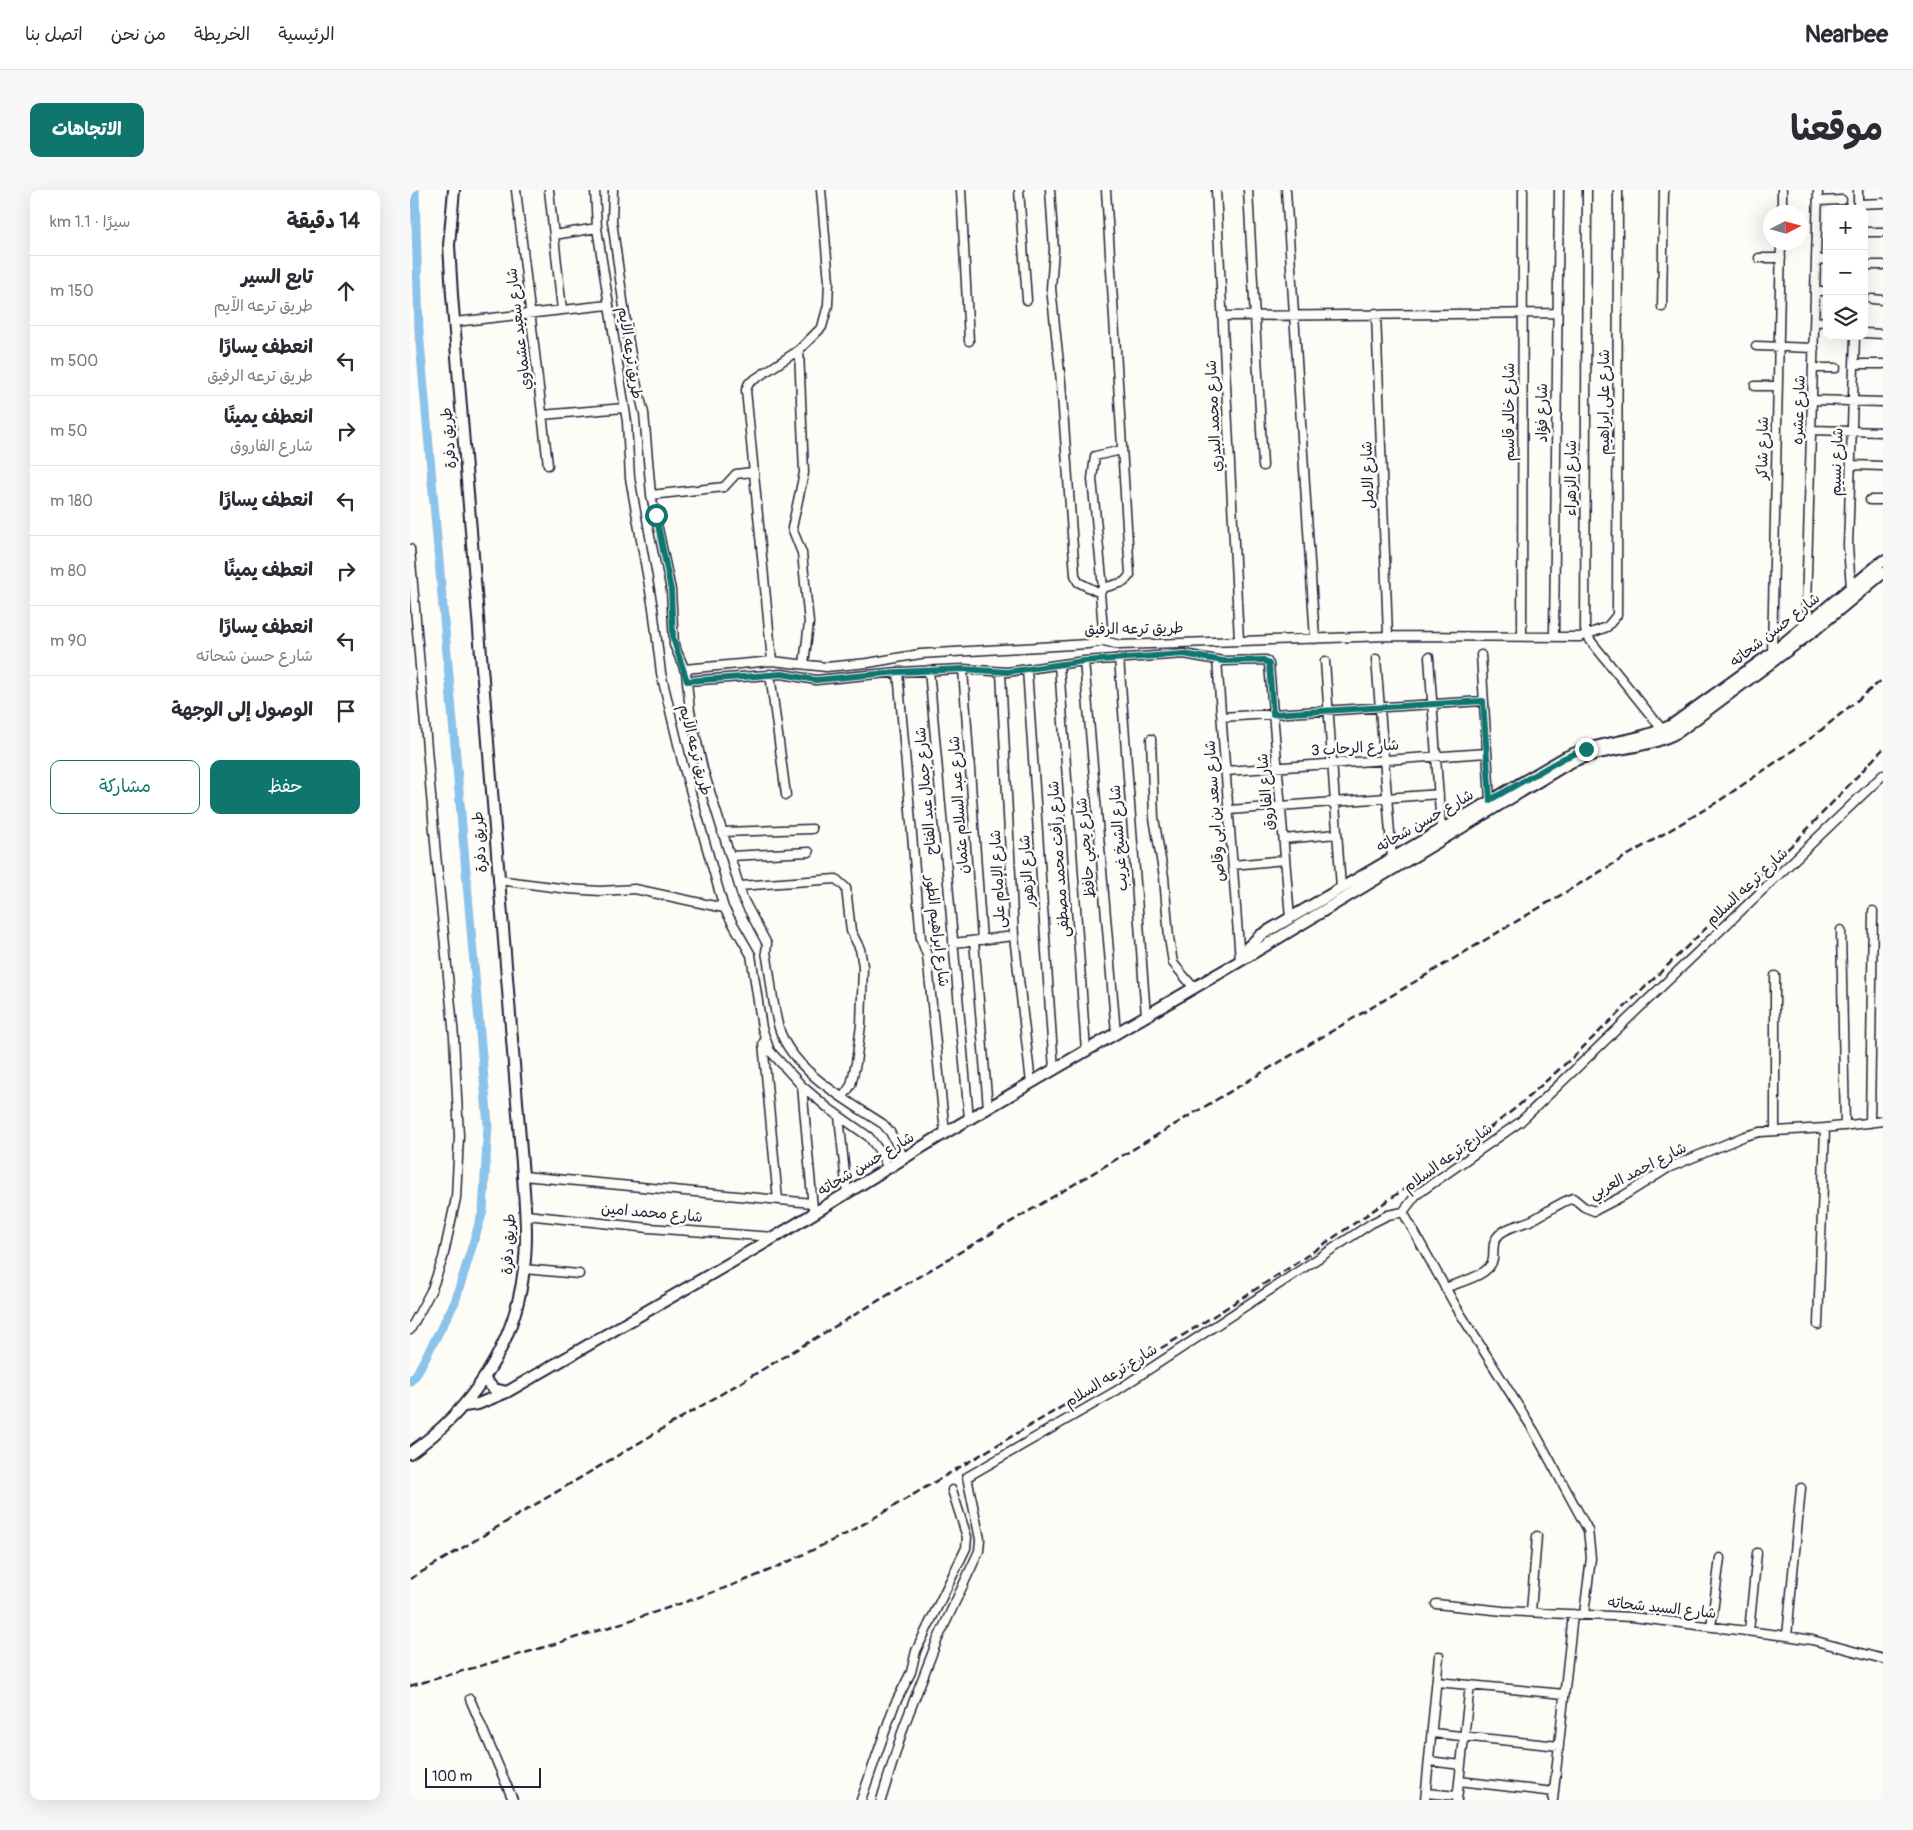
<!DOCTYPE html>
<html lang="ar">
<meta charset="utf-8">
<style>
body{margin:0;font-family:Pangolin,"Playpen Sans Arabic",sans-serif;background:#f7f7f7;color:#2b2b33;direction:rtl}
.controls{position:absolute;right:15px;top:15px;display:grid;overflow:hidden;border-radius:10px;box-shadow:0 5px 20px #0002}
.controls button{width:45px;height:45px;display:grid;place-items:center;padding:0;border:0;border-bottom:1px solid #e1e1e2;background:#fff;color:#2b2b33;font:25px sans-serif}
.compass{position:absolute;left:1353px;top:15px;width:45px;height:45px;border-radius:50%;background:#fff;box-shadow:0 5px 20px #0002;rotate:84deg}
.scale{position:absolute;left:15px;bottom:12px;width:116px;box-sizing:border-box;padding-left:5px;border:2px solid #22223b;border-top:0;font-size:14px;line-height:18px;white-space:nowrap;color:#22223b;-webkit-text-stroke:4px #fdfcf7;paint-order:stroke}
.stop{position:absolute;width:15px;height:15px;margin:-11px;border:4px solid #0f766e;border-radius:50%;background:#fff}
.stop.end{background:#0f766e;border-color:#fff;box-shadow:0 1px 5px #0008}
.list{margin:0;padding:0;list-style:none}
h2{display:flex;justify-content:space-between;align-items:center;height:65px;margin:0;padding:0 20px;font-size:21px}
h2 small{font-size:16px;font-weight:400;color:#7c7c81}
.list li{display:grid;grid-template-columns:32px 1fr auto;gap:15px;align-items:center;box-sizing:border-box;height:70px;padding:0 20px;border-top:1px solid #e1e1e2}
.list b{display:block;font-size:19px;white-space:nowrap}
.list p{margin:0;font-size:16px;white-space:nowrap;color:#7c7c81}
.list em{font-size:16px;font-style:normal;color:#7c7c81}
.actions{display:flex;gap:10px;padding:15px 20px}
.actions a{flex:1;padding:11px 0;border:1px solid #0f766e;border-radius:10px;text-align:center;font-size:18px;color:#0f766e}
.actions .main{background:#0f766e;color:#fff}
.icon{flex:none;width:28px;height:28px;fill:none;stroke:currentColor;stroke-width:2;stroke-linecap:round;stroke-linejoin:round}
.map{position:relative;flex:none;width:1473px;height:1610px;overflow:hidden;direction:ltr;border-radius:10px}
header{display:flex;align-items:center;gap:30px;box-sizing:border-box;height:70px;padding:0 25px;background:#fff;border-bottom:1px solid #e1e1e2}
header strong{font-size:24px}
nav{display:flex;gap:28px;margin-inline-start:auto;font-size:18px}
.intro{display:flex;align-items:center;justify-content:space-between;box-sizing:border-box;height:120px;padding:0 30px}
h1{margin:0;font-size:35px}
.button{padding:12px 22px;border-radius:10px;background:#0f766e;color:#fff;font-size:18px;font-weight:700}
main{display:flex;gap:30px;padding:0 30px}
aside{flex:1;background:#fff;border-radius:10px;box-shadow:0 5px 20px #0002}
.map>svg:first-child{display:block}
</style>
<header>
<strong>Nearbee</strong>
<nav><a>الرئيسية</a><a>الخريطة</a><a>من نحن</a><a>اتصل بنا</a></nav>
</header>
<div class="intro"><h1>موقعنا</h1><a class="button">الاتجاهات</a></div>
<main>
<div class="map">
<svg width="1473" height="1610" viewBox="0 0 1473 1610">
<rect width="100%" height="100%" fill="#fdfcf7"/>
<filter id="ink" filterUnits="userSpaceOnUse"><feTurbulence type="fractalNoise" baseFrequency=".02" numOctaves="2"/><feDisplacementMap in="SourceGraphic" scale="10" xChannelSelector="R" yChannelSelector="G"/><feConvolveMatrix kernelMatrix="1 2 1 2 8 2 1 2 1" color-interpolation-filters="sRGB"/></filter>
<g filter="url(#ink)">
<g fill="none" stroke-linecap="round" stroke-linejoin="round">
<path stroke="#8cc3ea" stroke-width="9" d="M 0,1191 L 6,1185 L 45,1112 L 73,1021 L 78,935 L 9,141 L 5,0"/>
<g stroke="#22223b" stroke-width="11">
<path id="minor" d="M 106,0 L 138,275
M 139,0 L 152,120
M 185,0 L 187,38 L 217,232 L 220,288 L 243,418 L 251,483 L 273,575 L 314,718 L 341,765 L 352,838 L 360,861 L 392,896 L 418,918 L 459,947 L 468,959 L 478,978
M 203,0 L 202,31 L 218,147 L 225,188 L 234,223 L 241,305 L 261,400 L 264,455 L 276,482 L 280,521 L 293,579 L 320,666 L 333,709 L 357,754 L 356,762 C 361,787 362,814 369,838 C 382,881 438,911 473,934 L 480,942 L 494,968
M 551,0 L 559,151
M 609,0 L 617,110
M 640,0 L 644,60 L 641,98 L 651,192 L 665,385 L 668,392 L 690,403
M 806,0 L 829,450
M 838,0 L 853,276
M 876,0 L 905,449
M 1177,0 L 1175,439 L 1180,450 L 1255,543
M 1408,11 L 1432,10
M 1448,14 L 1473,13
M 1448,17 L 1448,0
M 1372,22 L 1372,0
M 1454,42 L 1473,42
M 144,45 L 187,38
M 1349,68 L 1371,68
M 1407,69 L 1417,70
M 1454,75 L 1473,75
M 1406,101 L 1417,101
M 1462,109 L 1473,110
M 1252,117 L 1254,0
M 966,123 L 978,446
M 813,126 L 1146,123
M 1405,131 L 1417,132
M 45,132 L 198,115
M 1454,143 L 1473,144
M 1346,156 L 1404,158
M 389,160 L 394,283 L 382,338 L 392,363 L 399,433 L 394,474
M 1444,174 L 1473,174
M 1404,178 L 1426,178
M 1345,196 L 1368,196
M 1403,210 L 1473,212
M 132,225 L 214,218
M 1402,240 L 1473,242
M 1441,275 L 1473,276
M 241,305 L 314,297 L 326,284 L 342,282
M 1460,310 L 1473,310
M 0,359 L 26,664 L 44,847 L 49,946 L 46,1008 L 33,1068 L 22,1099 L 0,1140
M 693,398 L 682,289 L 685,266 L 712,260
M 1441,398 L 1438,356 L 1445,146
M 1402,434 L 1396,417 L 1408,0
M 1112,445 L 1113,0
M 1144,446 L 1149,0
M 694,451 L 690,403 L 693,398 L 714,392 L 720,385 L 696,0
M 1362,463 L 1371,52
M 1071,465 L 1080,610
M 1019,467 L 1031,638
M 709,468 L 736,826
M 966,469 L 982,668
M 807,470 L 830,770
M 362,471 L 336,200 L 339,193 L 389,160 L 412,137 L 418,115 L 419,92 L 411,0
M 674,471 L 706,843
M 915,471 L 931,698
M 649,475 L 676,861
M 274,479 L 362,471 L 416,477 L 458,473 L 510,464 L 678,454 L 694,451 L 710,455 L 978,446 L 1170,447 L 1197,437 L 1207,425 L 1208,0
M 553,479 L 572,750
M 617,479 L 644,880
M 519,480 L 559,929
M 488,482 L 511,749 L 517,765 L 535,943
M 591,482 L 604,746 L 621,893
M 360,484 L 376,605
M 277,491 L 372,484 L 406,490 L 488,482 L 553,479 L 597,482 L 674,471 L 774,464 L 813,471 L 856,470 L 859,474 L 880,728
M 812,527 L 1073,511
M 741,549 L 744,628 L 754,687 L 759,748 L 763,773 L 784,798
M 816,581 L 1077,563
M 819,620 L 1029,604
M 312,642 L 402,639
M 874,649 L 926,644
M 320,666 L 399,662
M 823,675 L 875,670
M 88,690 L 158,699 L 190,701 L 225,699 L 314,718
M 330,696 L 426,689 L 436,698 L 441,741 L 450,759 L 453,776 L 451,835 L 446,873 L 441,895 L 433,907
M 1431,740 L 1435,936
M 564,751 L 578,918
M 543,753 L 604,746
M 1365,786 L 1365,941
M 353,853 L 368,1010
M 392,896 L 403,1018
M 429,926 L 437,1004
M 1460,933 L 1463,721
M 113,986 L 402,1013
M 993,1022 L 1045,1115 L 1124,1241 L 1178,1340 L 1181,1368 L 1174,1424
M 116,1025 L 239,1038 L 365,1047
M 114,1079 L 169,1084
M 1035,1098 C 1049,1092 1080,1086 1083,1069 C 1084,1061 1082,1053 1087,1047 C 1095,1037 1111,1035 1122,1030 C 1136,1023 1148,1013 1163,1008 L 1174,1017 L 1184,1021 L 1213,1006 L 1258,978 L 1335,946 L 1350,942 L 1415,938 L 1473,931
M 1408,1135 L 1415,938
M 1026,1414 L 1093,1421 L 1222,1427 L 1377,1446 L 1402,1450 L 1473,1469
M 1121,1422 L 1127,1346
M 1301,1437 L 1310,1368
M 1339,1441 L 1347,1363
M 1377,1446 L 1391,1298
M 1027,1492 L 1154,1504
M 60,1509 L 103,1610
M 1022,1543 L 1149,1556
M 1019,1571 L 1051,1575
M 1049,1591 L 1144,1602
M 1016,1603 L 1047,1606
M 451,1610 L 484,1516 L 501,1482 L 506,1461 L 556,1358 L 557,1347 L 542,1300
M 471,1610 L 494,1536 L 527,1451 L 569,1361 L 570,1349 L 557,1287 L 706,1201 L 962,1033 L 978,1025 L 993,1022 L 1006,1005 L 1110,932 L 1473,585
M 1015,1610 L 1029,1466
M 1047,1610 L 1060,1495
M 1143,1610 L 1163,1424"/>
</g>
<g stroke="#22223b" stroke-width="14">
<path id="secondary" d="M 830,770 L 836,759 L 851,745 L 1154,568 C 1188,551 1228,553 1262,535 L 1362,463 L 1473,371
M 74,1189 L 84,1199 L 97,1202
M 54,1216 L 68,1214 L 97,1202 L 365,1047 L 535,943 L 830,771 L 1157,574 C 1192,556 1234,561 1268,542 L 1406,439 L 1473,383
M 0,1263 C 62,1220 106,1154 114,1078 C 118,1047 115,1017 113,986 L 42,105 L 39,55 L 44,0"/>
</g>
<use href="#minor" stroke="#fdfcf7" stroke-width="8"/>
<use href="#secondary" stroke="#fdfcf7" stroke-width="10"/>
<path stroke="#22223b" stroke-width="2.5" stroke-dasharray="8 4" stroke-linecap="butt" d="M 0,1389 L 1309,611 L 1404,546 L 1473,489
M 0,1496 C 113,1464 227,1431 336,1390 C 372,1376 406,1358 440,1342 L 780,1141 L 879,1078 L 1047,963 L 1107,917 L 1163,867 L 1388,649 L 1473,559"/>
</g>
</g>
<g fill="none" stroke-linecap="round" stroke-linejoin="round" filter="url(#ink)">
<path stroke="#0f766e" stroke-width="6" d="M 246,325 L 261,400 L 263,448 L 277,491 L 372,484 L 406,490 L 488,482 L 553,479 L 597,482 L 674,471 L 774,464 L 813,471 L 854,470 L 859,474 L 863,524 L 1073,511 L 1080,610 L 1154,568 L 1176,559"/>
</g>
<g text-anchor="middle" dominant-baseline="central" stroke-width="5" stroke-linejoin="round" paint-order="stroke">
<g font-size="15" fill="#22223b" stroke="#fdfcf7">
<text transform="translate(109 139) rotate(-97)">شارع سعيد عشماوي</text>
<text transform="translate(220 163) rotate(81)">طريق ترعه الآيم</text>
<text transform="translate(1194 212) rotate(-90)">شارع على ابراهيم</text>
<text transform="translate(1389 220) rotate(-88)">شارع عشره</text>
<text transform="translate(1099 222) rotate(-90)">شارع خالد قاسم</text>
<text transform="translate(1132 223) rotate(-90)">شارع فؤاد</text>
<text transform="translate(804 226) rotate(-93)">شارع محمد البدري</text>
<text transform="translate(39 248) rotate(-95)">طريق دفرة</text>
<text transform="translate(1353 258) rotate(-89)">شارع شاكر</text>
<text transform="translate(1427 272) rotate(-88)">شارع نسيم</text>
<text transform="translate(958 285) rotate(-92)">شارع الامل</text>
<text transform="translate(1161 288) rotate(-90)">شارع الزهراء</text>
<text transform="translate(724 439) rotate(-1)">طريق ترعه الرفيق</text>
<text transform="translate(1365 440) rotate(-38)">شارع حسن شحاته</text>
<text transform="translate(945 558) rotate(-4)">شارع الرحاب 3</text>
<text transform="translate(285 560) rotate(76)">طريق ترعه الآيم</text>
<text transform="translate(516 601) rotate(-95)">شارع جمال عبد الفتاح</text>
<text transform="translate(856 602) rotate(-95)">شارع الفاروق</text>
<text transform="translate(549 615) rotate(-94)">شارع عبد السلام عثمان</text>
<text transform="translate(805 621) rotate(-94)">شارع سعد بن ابى وقاص</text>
<text transform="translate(1015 631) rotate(-30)">شارع حسن شحاته</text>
<text transform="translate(709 648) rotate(-94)">شارع الشيخ غريب</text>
<text transform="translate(70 652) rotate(-94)">طريق دفرة</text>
<text transform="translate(676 658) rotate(-95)">شارع يحيي حافظ</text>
<text transform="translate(649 669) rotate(-94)">شارع رأفت محمد مصطفى</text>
<text transform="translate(617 681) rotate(-94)">شارع الزهور</text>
<text transform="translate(588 689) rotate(-93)">شارع الإمام على</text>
<text transform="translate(1337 697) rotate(-43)">شارع ترعه السلام</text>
<text transform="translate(527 741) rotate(83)">شارع ابراهيم الطور</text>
<text transform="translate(1038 968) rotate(-36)">شارع ترعه السلام</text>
<text transform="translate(456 974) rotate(-31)">شارع حسن شحاته</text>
<text transform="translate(1228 981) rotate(-27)">شارع احمد العربي</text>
<text transform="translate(242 1023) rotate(5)">شارع محمد امين</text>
<text transform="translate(99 1054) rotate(-87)">طريق دفرة</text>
<text transform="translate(701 1186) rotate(-32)">شارع ترعه السلام</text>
<text transform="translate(1252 1418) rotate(6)">شارع السيد شحاته</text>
</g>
</g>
</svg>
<div class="controls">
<button>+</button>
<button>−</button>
<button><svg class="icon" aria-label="layers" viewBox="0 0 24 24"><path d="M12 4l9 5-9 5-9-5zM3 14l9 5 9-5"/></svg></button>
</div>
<svg class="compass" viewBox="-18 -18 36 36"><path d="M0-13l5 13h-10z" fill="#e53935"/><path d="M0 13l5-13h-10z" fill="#7c7c81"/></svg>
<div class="scale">100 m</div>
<div class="stop" style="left:246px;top:325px"></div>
<div class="stop end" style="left:1176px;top:559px"></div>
</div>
<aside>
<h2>14 دقيقة<small>سيرًا · 1.1 km</small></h2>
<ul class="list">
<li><svg class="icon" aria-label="ahead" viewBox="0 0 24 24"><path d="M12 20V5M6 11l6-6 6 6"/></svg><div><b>تابع السير</b><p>طريق ترعه الآيم</p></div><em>150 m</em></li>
<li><svg class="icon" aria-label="left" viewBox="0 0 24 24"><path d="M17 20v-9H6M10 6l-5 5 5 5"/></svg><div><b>انعطف يسارًا</b><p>طريق ترعه الرفيق</p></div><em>500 m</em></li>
<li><svg class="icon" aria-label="right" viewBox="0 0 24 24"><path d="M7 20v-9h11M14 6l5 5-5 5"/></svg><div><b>انعطف يمينًا</b><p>شارع الفاروق</p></div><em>50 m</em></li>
<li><svg class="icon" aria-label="left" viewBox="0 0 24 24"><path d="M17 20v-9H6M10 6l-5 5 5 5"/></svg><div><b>انعطف يسارًا</b></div><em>180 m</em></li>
<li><svg class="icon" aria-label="right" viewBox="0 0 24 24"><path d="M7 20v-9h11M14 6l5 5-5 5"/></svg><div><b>انعطف يمينًا</b></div><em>80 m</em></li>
<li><svg class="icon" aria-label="left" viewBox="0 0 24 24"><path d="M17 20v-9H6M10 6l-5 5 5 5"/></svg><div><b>انعطف يسارًا</b><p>شارع حسن شحاته</p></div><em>90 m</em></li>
<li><svg class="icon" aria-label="arrive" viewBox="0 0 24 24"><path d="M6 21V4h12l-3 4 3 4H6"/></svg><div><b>الوصول إلى الوجهة</b></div></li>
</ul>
<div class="actions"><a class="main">حفظ</a><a>مشاركة</a></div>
</aside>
</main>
